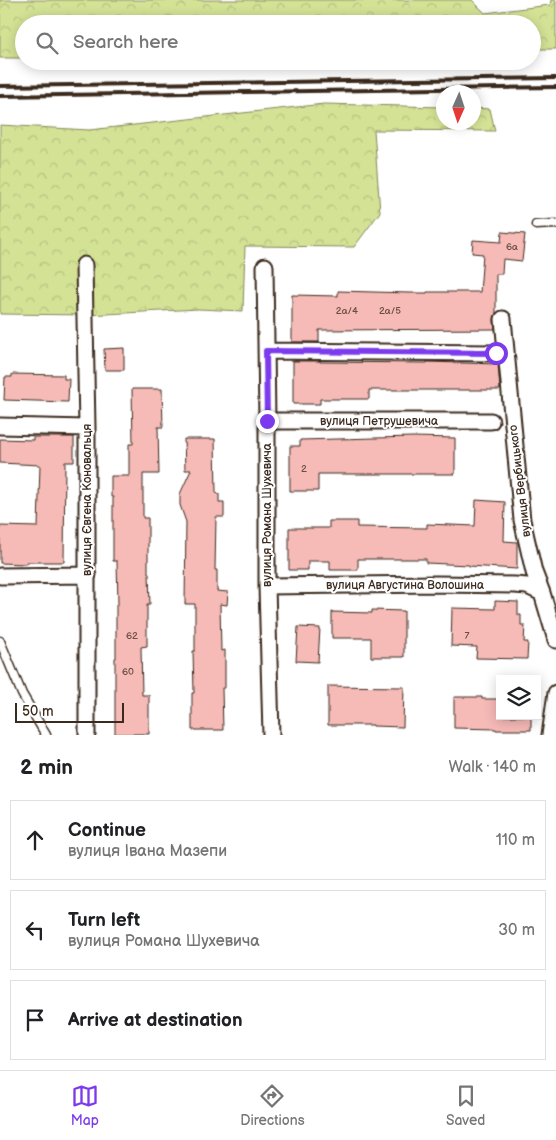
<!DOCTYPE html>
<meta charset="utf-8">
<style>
body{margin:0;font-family:"Balsamiq Sans",sans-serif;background:#f2f2f2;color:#202124}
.controls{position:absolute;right:15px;bottom:15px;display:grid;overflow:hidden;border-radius:0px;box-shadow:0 2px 12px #0003}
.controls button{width:45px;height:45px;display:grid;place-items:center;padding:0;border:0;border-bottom:1px solid #e0e0e0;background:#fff;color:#202124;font:25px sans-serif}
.compass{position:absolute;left:436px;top:85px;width:45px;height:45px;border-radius:50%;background:#fff;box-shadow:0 2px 12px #0003;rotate:183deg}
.scale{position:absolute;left:15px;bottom:12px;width:109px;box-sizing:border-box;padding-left:5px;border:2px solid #3b2a1e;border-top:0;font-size:14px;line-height:18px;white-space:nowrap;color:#3b2a1e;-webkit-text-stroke:4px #fff;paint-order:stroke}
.stop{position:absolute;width:15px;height:15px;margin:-11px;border:4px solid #7c3aed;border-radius:50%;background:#fff}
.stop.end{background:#7c3aed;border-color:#fff;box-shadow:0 1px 5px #0008}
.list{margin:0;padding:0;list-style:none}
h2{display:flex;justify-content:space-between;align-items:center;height:65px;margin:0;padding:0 20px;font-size:21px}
h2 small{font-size:16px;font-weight:400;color:#757577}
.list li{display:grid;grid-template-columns:32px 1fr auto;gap:15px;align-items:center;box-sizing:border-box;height:80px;margin:0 10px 10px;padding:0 10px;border:1px solid #e0e0e0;border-radius:0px}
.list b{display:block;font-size:19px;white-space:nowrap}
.list p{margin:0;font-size:16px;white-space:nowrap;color:#757577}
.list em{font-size:16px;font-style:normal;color:#757577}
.icon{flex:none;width:28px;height:28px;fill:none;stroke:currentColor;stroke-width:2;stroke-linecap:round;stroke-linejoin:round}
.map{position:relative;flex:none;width:556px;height:735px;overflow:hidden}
.search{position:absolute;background:#fff;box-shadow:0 2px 12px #0003;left:15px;right:15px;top:15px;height:55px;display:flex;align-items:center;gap:12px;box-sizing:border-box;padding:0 18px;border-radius:28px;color:#757577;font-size:19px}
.sheet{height:335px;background:#fff}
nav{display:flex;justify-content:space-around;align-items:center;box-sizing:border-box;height:70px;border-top:1px solid #e0e0e0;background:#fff;font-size:14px;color:#757577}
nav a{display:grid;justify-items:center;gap:2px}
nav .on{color:#7c3aed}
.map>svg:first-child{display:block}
</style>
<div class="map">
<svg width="556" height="735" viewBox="0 0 556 735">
<defs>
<pattern id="forest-crowns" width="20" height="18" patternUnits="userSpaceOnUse" patternTransform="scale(1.25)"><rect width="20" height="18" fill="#d3e295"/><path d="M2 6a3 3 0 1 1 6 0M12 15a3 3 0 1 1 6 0" fill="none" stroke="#b6c280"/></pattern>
</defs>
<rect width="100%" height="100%" fill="#fff"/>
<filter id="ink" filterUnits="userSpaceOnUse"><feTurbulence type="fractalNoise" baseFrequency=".02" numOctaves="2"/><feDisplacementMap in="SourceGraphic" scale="10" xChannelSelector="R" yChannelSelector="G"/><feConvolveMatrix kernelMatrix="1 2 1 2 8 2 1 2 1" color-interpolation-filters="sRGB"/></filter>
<g filter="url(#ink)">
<path fill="url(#forest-crowns)" stroke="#87865a" d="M 0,0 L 472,0 L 485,13 L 550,5 L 551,0 L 556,0 L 556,49 L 532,49 L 532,24 L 24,24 L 24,58 L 0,58 Z
M 324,104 L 443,107 L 444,122 L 474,122 L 474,108 L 490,109 L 495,131 L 374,130 L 380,212 L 354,247 L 245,246 L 243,311 L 198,309 L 88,315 L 0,314 L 0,125 L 89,130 Z"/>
<path fill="#f6bab7" stroke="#3b2a1e" d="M 502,232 L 525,234 L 522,261 L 503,259 L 502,274 L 496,274 L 496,313 L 494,320 L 495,329 L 319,330 L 319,342 L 292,342 L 292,295 L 338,296 L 338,291 L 409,293 L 427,293 L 427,292 L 480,292 L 483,254 L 472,253 L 473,240 L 501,242 Z
M 124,348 L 124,370 L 105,370 L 104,349 Z
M 293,361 L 320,361 L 320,362 L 427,363 L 427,362 L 498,364 L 500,390 L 369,390 L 369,399 L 320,399 L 320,404 L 293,404 Z
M 12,374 L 64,375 L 64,379 L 69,379 L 68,402 L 4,400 L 5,377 L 12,377 Z
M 132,389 L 162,389 L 163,427 L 158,427 L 159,474 L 143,474 L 143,518 L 148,518 L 148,573 L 149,573 L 150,605 L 147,605 L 147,646 L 141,647 L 142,695 L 149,695 L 149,734 L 115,734 L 115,658 L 116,658 L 116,604 L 118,604 L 117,561 L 113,561 L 113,497 L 111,497 L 111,476 L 129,476 L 129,444 L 133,444 Z
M 33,437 L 74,437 L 74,462 L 65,462 L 64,562 L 26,562 L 26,564 L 0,563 L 0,526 L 38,527 L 40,465 L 0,463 L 0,439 L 33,440 Z
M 413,437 L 455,438 L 455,474 L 318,474 L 318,491 L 290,491 L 290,446 L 300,446 L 300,440 Z
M 184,439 L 215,439 L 216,493 L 219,494 L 219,502 L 224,502 L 224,517 L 216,517 L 215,570 L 217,570 L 217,591 L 228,592 L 227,605 L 220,604 L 221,651 L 225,650 L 225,688 L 222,688 L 223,730 L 192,730 L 192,693 L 194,693 L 193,651 L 195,651 L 195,604 L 185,604 L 186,522 L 180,505 L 180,494 L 191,470 L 185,470 Z
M 476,500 L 505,502 L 504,541 L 517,542 L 517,569 L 469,566 L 469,565 L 426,563 L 426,559 L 358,559 L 358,570 L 330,570 L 330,561 L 308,561 L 308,570 L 289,570 L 289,528 L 329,528 L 329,521 L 357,521 L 357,527 L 427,528 L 427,524 L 475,526 Z
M 495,601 L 518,602 L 518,615 L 521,615 L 521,625 L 525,625 L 524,642 L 528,642 L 527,659 L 476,658 L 477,647 L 451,646 L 452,608 L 495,609 Z
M 372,610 L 404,611 L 404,657 L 371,657 L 371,638 L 332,638 L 332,612 L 372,613 Z
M 298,627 L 320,628 L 318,662 L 296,661 Z
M 328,686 L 404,687 L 403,727 L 373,726 L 373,725 L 328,725 Z
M 454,697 L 482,697 L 482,699 L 500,699 L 500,716 L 531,716 L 531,730 L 496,730 L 496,729 L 454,728 Z"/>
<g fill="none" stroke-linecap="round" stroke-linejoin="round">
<g stroke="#3b2a1e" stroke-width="11">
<path id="lane" d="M 536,225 L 556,224
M 0,641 L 22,694 L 46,735"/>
</g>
<g stroke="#3b2a1e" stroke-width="19">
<path id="street" d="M 84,265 L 87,428 L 87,735
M 265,266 L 267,421 L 267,586 L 271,735
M 503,319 L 522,520 L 534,572 L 542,593 L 556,640
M 266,351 L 496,353
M 267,421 L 491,421
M 0,426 L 87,428
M 0,576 L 88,575
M 267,586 L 437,584 L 515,585 L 527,586 L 542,593
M 550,735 L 556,693"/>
</g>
<use href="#lane" stroke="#fff" stroke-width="8"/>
<use href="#street" stroke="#fff" stroke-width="15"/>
<path stroke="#3b2a1e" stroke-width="4" d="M 0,86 L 556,78
M 0,96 L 556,87"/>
</g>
</g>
<g fill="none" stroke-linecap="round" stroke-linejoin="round" filter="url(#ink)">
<path stroke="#7c3aed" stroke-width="6" d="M 267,421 L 266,351 L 496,353"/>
</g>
<g text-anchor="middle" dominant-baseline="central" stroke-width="4" stroke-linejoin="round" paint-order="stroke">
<g font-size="10" fill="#6a4e44">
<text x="512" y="247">6а</text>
<text x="347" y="311">2а/4</text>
<text x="390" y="311">2а/5</text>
<text x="304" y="469">2</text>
<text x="132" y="636">62</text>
<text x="467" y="636">7</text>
<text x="128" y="672">60</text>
</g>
<g font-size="12" fill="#3b2a1e" stroke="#fff">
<text x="379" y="421">вулиця Петрушевича</text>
<text transform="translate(520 481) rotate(-97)">вулиця Вербицького</text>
<text transform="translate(87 500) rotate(-90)">вулиця Євгена Коновальця</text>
<text transform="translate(267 515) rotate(-90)">вулиця Романа Шухевича</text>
<text x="405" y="585">вулиця Августина Волошина</text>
</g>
</g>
</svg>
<div class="controls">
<button><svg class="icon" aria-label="layers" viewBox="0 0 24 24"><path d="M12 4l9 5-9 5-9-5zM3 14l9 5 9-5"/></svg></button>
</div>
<svg class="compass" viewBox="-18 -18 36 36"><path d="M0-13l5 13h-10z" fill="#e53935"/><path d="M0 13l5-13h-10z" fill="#757577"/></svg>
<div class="scale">50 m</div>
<div class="stop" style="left:496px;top:353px"></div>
<div class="stop end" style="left:267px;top:421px"></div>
<div class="search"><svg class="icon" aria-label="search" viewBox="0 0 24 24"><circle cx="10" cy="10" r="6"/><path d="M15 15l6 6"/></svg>Search here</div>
</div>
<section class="sheet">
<h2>2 min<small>Walk · 140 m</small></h2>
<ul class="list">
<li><svg class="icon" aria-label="ahead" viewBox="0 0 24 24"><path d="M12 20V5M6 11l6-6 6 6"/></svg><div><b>Continue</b><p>вулиця Івана Мазепи</p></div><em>110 m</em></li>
<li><svg class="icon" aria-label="left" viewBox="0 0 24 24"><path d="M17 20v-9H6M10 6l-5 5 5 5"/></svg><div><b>Turn left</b><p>вулиця Романа Шухевича</p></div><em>30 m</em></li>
<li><svg class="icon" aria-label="arrive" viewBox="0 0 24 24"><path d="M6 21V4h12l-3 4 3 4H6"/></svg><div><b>Arrive at destination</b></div></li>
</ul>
</section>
<nav>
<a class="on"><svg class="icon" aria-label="map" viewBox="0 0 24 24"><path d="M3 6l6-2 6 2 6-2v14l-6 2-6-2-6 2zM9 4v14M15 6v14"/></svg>Map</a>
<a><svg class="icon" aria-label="directions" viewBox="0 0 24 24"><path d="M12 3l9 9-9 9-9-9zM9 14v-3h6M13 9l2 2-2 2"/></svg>Directions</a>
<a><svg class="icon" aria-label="saved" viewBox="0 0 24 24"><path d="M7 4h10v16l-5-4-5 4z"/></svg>Saved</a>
</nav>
